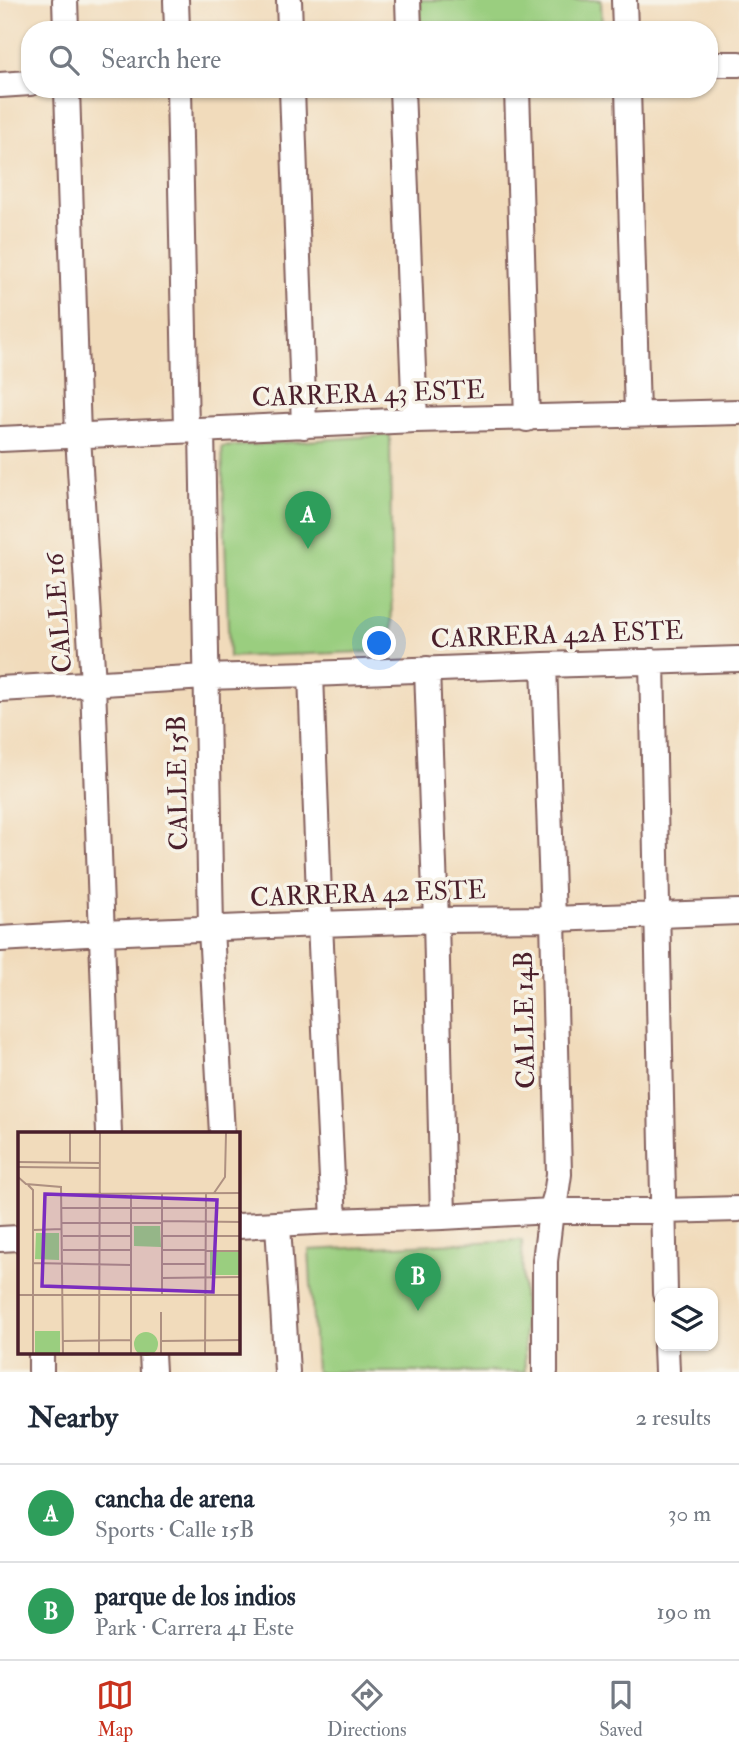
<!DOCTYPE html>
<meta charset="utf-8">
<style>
body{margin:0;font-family:"IM FELL Double Pica",serif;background:#f6f6f7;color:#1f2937}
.controls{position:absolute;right:21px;bottom:21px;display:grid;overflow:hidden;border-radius:14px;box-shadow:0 2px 5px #0004}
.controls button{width:63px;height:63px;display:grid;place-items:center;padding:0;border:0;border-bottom:2px solid #e0e1e3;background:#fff;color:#1f2937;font:35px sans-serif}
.you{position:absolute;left:380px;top:644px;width:24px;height:24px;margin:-18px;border:5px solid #fff;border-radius:50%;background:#1a73e8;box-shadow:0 0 0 10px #1a73e833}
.badge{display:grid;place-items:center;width:46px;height:46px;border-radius:50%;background:#c8321e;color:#fff;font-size:23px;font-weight:700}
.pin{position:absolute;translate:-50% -58px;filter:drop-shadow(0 2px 4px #0008)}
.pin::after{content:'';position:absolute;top:37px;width:24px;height:21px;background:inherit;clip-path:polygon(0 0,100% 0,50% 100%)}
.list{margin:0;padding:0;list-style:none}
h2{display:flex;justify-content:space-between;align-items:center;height:91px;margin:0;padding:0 28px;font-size:30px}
h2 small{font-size:23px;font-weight:400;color:#747a83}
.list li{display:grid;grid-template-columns:46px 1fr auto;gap:21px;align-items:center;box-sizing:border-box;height:98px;padding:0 28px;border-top:2px solid #e0e1e3}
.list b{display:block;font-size:26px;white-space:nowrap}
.list p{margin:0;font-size:23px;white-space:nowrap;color:#747a83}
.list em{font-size:23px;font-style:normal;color:#747a83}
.icon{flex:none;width:38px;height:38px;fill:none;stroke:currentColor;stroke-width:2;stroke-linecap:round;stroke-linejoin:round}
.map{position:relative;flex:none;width:739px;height:1372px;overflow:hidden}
.search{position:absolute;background:#fff;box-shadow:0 2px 5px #0004;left:21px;right:21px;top:21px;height:77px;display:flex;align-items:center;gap:18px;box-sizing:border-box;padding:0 24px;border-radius:28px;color:#747a83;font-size:26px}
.sheet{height:287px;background:#fff}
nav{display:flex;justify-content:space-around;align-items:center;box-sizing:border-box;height:98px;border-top:2px solid #e0e1e3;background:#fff;font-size:19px;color:#747a83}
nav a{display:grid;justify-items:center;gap:4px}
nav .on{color:#c8321e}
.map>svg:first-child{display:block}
</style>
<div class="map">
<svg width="739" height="1372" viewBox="0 0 739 1372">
<rect width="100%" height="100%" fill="#f7f3e8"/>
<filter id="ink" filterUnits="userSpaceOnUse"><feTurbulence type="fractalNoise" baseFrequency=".0143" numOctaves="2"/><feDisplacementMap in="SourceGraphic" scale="14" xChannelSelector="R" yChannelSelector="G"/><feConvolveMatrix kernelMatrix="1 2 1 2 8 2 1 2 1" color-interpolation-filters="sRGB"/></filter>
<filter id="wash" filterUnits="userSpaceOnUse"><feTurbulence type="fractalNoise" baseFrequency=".00686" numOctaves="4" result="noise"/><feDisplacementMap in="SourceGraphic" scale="28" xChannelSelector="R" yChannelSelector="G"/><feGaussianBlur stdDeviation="1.57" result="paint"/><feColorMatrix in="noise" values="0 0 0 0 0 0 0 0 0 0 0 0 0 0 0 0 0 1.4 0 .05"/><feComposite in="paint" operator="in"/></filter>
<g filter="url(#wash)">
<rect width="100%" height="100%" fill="#f1dbbb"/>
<path fill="#9ace7f" stroke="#727655" stroke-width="2" d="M 420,0 L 601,0 L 602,30 L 421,30 Z
M 390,435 L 392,651 L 229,657 L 222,447 Z
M 522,1240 L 525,1372 L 316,1372 L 309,1250 Z"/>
</g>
<g filter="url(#ink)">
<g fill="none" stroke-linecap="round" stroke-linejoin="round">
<g stroke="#84615d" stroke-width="28">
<path id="street" d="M 65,0 L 66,30
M 176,0 L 177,30
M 289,0 L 290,30
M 408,0 L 409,30
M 624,0 L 625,30
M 709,64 L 739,64
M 0,85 L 30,83
M 67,89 L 78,436 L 93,684 L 109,1134
M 179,89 L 186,430
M 292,89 L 304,426
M 402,89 L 415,420
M 517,89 L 527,419
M 628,89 L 637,414
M 202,430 L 211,929 L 222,1134
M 0,439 L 415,420 L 739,412
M 652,661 L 665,1293
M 544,665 L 553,919 L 559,1174 L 556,1195 L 551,1211 L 545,1261 L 545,1372
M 427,669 L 436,920 L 443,1217
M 311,674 L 320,924 L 334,1221
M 0,689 L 206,677 L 311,674 L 544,665 L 739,659
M 0,939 L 103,933 L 320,924 L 436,920 L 553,919 L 739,912
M 278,1225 L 287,1372
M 238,1226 L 334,1221 L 443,1217 L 551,1211 L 662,1211 L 739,1209
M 0,1239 L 19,1238
M 666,1346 L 667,1372
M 41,1353 L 41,1372
M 152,1353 L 153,1372"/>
</g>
<use href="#street" stroke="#fff" stroke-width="24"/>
</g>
</g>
<g text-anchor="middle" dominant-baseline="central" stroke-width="7" stroke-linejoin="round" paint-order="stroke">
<g font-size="26" fill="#4a1f2b" stroke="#f7f3e8">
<text transform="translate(368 394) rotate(-2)">CARRERA 43 ESTE</text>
<text transform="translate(59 613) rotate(-94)">CALLE 16</text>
<text transform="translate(557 635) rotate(-2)">CARRERA 42A ESTE</text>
<text transform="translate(178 783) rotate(-91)">CALLE 15B</text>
<text transform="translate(368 894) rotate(-2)">CARRERA 42 ESTE</text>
<text transform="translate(525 1020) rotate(-91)">CALLE 14B</text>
</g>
</g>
<g transform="translate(18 1132)">
<rect width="222" height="222" fill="#f1dbbb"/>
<path d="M 116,94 L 142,94 L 143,115 L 116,114 ZM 18,101 L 41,101 L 41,128 L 17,127 ZM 192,120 L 222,120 L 222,143 L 192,143 ZM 17,199 L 42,199 L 42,222 L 17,222 ZM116 212a12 12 0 1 1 24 0a12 12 0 1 1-24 0Z" fill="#9ace7f"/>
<path fill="none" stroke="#ae9081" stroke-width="2" d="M 0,30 L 82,31M 52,31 L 52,1M 0,35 L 82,36M 0,45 L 8,52 L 43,55 L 45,222M 10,53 L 15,58 L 15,222M 113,61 L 113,222M 144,61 L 144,162M 196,61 L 207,45 L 208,1M 44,62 L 223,61M 44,76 L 223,76M 144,89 L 223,90M 44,91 L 144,91M 15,98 L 44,97M 45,104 L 113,104M 144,104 L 223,104M 45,118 L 113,118M 144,118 L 188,118M 188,119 L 223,119M 15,131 L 113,133M 144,132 L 188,132M 144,146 L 223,145M 0,163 L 223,163M 143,180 L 143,222M 45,209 L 113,208M 143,209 L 223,208M 81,222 L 82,1M 187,222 L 188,61"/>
<path fill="#7b2cbf" fill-opacity="0.15" stroke="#7b2cbf" stroke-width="3.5" d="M 27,62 L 199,68 L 195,160 L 24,154 Z"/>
<rect width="222" height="222" fill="none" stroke="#4a1f2b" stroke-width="3.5"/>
</g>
</svg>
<div class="controls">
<button><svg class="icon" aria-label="layers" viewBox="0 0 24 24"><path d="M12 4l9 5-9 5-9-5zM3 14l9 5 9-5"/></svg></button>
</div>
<div class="you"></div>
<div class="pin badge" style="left:308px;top:549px;background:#2e9e5b">A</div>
<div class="pin badge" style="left:418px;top:1311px;background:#2e9e5b">B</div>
<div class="search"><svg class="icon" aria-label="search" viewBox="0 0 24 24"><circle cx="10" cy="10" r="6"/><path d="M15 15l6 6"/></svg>Search here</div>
</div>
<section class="sheet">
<h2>Nearby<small>2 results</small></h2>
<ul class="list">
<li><span class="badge" style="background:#2e9e5b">A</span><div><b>cancha de arena</b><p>Sports · Calle 15B</p></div><em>30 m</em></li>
<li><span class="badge" style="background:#2e9e5b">B</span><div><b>parque de los indios</b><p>Park · Carrera 41 Este</p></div><em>190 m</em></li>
</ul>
</section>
<nav>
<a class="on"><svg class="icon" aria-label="map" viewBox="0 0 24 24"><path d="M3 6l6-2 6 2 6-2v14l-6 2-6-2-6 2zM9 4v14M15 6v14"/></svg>Map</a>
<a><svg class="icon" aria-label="directions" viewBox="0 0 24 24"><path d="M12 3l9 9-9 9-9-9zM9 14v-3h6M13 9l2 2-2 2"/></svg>Directions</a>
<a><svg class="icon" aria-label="saved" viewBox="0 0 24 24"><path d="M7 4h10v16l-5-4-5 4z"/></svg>Saved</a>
</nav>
